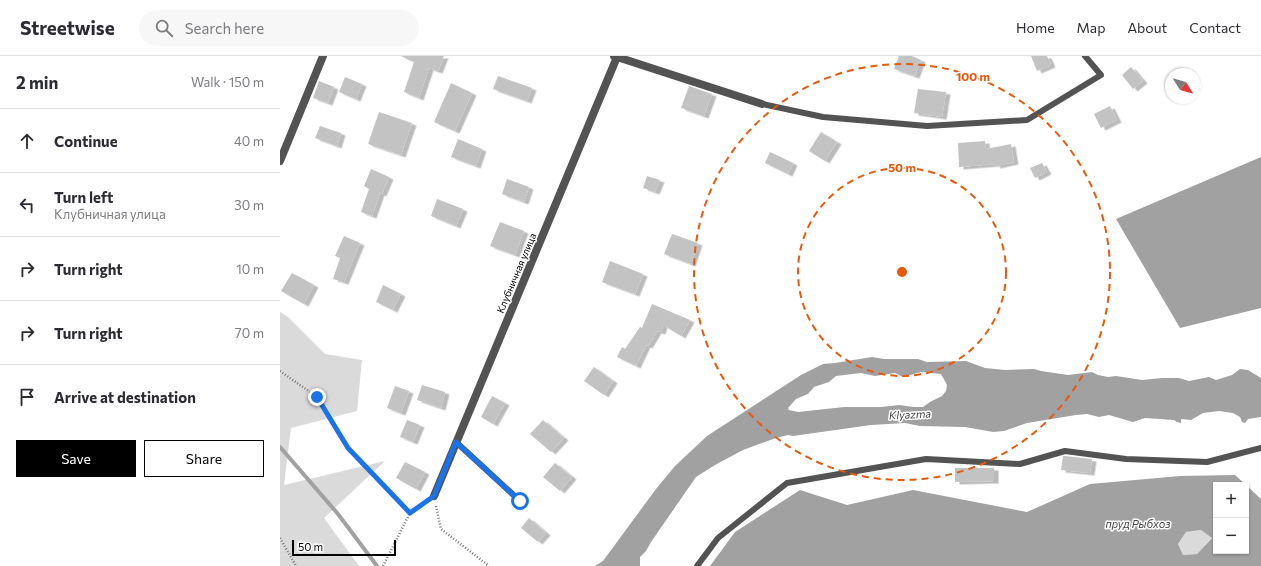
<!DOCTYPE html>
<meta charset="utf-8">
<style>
body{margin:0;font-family:Commissioner,sans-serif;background:#f7f7f7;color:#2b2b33}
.controls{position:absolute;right:12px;bottom:12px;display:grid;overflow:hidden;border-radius:0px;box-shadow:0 1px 3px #0004}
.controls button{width:36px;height:36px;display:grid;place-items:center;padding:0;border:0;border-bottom:1px solid #e1e1e2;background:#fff;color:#2b2b33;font:20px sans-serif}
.compass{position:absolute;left:885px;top:12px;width:36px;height:36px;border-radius:50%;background:#fff;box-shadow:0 1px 3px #0004;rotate:127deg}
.scale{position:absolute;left:12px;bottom:10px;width:104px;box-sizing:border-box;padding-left:4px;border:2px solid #000;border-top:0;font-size:11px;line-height:14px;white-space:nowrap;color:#000;-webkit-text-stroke:3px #fff;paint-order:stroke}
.stop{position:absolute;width:12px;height:12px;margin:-9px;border:3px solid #1a73e8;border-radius:50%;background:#fff}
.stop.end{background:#1a73e8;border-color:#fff;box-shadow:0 1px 4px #0008}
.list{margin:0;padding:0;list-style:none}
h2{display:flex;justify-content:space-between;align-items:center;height:52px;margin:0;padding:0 16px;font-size:17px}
h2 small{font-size:13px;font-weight:400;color:#7c7c81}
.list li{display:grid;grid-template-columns:26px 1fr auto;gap:12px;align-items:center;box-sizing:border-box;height:64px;padding:0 16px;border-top:1px solid #e1e1e2}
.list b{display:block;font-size:15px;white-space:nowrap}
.list p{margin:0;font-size:13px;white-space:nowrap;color:#7c7c81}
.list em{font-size:13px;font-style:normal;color:#7c7c81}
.actions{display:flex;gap:8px;padding:12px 16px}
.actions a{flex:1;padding:9px 0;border:1px solid #000;border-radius:0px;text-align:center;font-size:14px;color:#000}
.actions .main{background:#000;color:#fff}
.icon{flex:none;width:22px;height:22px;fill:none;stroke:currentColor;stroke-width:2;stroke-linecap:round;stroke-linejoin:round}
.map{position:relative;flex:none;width:981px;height:510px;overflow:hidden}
header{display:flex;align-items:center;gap:24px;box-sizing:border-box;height:56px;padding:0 20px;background:#fff;border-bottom:1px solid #e1e1e2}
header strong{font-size:19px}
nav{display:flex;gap:22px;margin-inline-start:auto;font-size:14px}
.search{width:280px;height:36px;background:#f7f7f7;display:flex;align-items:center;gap:10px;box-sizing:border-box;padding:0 14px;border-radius:22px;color:#7c7c81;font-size:15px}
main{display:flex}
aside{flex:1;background:#fff}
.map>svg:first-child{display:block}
</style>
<header>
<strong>Streetwise</strong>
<div class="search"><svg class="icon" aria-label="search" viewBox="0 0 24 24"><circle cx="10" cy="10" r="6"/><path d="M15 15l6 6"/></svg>Search here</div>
<nav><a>Home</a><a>Map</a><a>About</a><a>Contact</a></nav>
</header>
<main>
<aside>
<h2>2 min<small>Walk · 150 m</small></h2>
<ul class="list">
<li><svg class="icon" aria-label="ahead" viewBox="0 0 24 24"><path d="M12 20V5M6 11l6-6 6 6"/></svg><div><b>Continue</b></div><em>40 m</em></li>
<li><svg class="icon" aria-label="left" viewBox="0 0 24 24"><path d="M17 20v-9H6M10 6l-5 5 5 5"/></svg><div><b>Turn left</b><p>Клубничная улица</p></div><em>30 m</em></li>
<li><svg class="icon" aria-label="right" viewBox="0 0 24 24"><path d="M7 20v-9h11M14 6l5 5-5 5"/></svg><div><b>Turn right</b></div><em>10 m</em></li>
<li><svg class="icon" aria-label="right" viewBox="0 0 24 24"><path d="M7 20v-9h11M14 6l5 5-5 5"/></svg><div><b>Turn right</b></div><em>70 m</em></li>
<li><svg class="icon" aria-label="arrive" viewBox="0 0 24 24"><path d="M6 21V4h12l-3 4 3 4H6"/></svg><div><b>Arrive at destination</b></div></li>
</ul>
<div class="actions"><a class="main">Save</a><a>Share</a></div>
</aside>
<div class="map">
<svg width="981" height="510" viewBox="0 0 981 510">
<defs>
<filter id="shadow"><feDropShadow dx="4.5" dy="2.5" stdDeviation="0" flood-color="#0004"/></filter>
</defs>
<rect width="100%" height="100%" fill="#fff"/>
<path fill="#dadada" d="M 0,256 L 8,261 L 45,298 L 82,304 L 77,355 L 11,372 L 4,429 L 105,405 L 44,462 L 79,510 L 0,510 Z
M 921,474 L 932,481 L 917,498 L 903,499 L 898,488 L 906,476 Z"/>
<path fill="#a1a1a1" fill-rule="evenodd" d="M 981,101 L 981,252 L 900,272 L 836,163 Z
M 592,301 L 604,303 L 638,303 L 647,306 L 686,305 L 705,312 L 725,314 L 754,313 L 761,315 L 788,319 L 812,316 L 818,319 L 828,321 L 836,320 L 862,324 L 882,322 L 899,322 L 909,325 L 929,321 L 936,324 L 952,319 L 960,313 L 968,314 L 981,322 L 981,361 L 968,363 L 965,367 L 962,366 L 960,361 L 953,357 L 939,355 L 923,357 L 911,364 L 901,363 L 901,367 L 897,366 L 894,364 L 865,362 L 853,366 L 829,359 L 819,361 L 807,358 L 796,359 L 747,367 L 724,375 L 713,376 L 685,371 L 640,370 L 625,367 L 591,369 L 513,380 L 508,379 L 496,382 L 463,394 L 435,409 L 416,421 L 371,486 L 366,495 L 360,501 L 360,510 L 315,510 L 323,505 L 376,433 L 395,410 L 427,380 L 521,319 L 543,308 L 555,307 ZM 641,316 L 661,318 L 667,329 L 666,335 L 662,340 L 650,346 L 643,351 L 634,351 L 619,349 L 601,351 L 564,351 L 518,356 L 509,354 L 508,352 L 516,343 L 528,338 L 534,331 L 549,326 L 556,320 L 581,317 L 595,320 L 615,317 L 623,321 Z
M 955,419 L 966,429 L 936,429 L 936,495 L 966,495 L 966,429 L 981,443 L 981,510 L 430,510 L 455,476 L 520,434 L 567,449 L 633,434 L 747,456 L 810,428 L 900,420 ZM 921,474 L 932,482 L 917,498 L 903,499 L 898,488 L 906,476 Z"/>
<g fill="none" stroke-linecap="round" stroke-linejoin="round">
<path stroke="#a1a1a1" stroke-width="4" d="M 0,391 L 58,458 L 97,510"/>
</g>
<path fill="#c3c3c3" filter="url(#shadow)" d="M 121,0 L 164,0 L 158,15 L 149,12 L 139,42 L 124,36 L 134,6 Z
M 619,0 L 632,0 L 641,4 L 635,20 L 614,13 Z
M 751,0 L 767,0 L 771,9 L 757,15 Z
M 851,11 L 863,25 L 853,33 L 842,19 Z
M 218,20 L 252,32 L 247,45 L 213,33 Z
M 65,21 L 82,28 L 76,43 L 59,36 Z
M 39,25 L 54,31 L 48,47 L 33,42 Z
M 171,27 L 192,37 L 175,75 L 154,66 Z
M 409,30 L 432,38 L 424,60 L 401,52 Z
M 638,33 L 666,36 L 662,61 L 634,57 Z
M 830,50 L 837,64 L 821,72 L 814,58 Z
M 99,56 L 132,67 L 121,99 L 88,88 Z
M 40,70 L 61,77 L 57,90 L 35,82 Z
M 541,76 L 557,86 L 545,105 L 529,95 Z
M 178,83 L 202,93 L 196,110 L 171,101 Z
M 705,85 L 706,93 L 731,88 L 734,106 L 716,110 L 715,108 L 679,111 L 678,87 Z
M 490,96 L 513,107 L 508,118 L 485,107 Z
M 762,107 L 767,116 L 755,122 L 750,112 Z
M 91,113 L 109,121 L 102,138 L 100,137 L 92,160 L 81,156 L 89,133 L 84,130 Z
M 367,120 L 380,124 L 375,136 L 363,132 Z
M 227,123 L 249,131 L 244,146 L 222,138 Z
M 157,143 L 183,153 L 176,170 L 151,160 Z
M 220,166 L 244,175 L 235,199 L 210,190 Z
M 392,178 L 418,187 L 411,208 L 384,198 Z
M 64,180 L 80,187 L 64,226 L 53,223 L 60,202 L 55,200 Z
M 330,205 L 363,218 L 355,238 L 322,226 Z
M 12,217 L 34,229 L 24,248 L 1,235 Z
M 103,229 L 121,238 L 113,254 L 96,246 Z
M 372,248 L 410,264 L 401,280 L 383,269 L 381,276 L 377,275 L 368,290 L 366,289 L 356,310 L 337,301 L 342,291 L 345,293 L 360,271 L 362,272 Z
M 314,311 L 333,325 L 324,339 L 304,325 Z
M 142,329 L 165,336 L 161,352 L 137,344 Z
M 115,330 L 129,335 L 121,357 L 107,352 Z
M 212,340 L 225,347 L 213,368 L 201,361 Z
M 127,364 L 140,369 L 133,386 L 120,381 Z
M 263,364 L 284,382 L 271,396 L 250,378 Z
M 783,400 L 785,400 L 812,403 L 810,417 L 781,414 Z
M 125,406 L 145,416 L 136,433 L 116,422 Z
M 275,407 L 292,421 L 280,435 L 263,421 Z
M 675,412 L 714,412 L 714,425 L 675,426 Z
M 249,462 L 266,477 L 258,486 L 241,472 Z"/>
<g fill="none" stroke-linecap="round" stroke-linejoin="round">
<path stroke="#757575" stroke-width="2.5" stroke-dasharray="1 2" stroke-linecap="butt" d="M 0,315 L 37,341 L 68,392 L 130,457 L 146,446
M 156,450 L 161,473 L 209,510
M 0,482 L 16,510
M 103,510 L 130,457"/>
<path stroke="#535353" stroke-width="6" d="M 482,48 L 543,61 L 647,70 L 747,64 L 821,19 L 805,0
M 176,386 L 240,445
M 417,510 L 438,482 L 507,427 L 646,403 L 740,408 L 785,395 L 846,403 L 927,406 L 981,392"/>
<path stroke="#535353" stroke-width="8" d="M 334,0 L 482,48
M 0,105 L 43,0
M 154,440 L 337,1"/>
</g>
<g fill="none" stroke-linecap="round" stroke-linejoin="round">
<path stroke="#1a73e8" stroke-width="5" d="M 37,341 L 68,392 L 130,457 L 154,440 L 176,386 L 240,445"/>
</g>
<g fill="none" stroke="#e8590c" stroke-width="2" stroke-dasharray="7 5">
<circle cx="622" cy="216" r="104"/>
<circle cx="622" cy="216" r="208"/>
</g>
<g text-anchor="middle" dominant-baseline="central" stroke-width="3" stroke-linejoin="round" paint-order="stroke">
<g font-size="10" fill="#000" stroke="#fff">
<text transform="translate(236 217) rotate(-67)">Клубничная улица</text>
</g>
<g font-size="11" font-style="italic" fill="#424242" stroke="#fff">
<text transform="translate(630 358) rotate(-3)">Klyazma</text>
<text x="858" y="467">пруд Рыбхоз</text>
</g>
</g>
<circle cx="622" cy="216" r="6" fill="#e8590c" stroke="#fff" stroke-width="2"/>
<g font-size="12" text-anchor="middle" font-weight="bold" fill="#e8590c" stroke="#fff" stroke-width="3" stroke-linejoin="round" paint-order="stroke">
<text x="693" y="25">100 m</text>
<text x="622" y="116">50 m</text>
</g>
</svg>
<div class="controls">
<button>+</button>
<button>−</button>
</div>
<svg class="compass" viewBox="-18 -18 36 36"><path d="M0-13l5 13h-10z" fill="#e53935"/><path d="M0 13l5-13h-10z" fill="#7c7c81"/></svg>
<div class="scale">50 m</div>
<div class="stop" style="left:240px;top:445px"></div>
<div class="stop end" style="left:37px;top:341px"></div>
</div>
</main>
